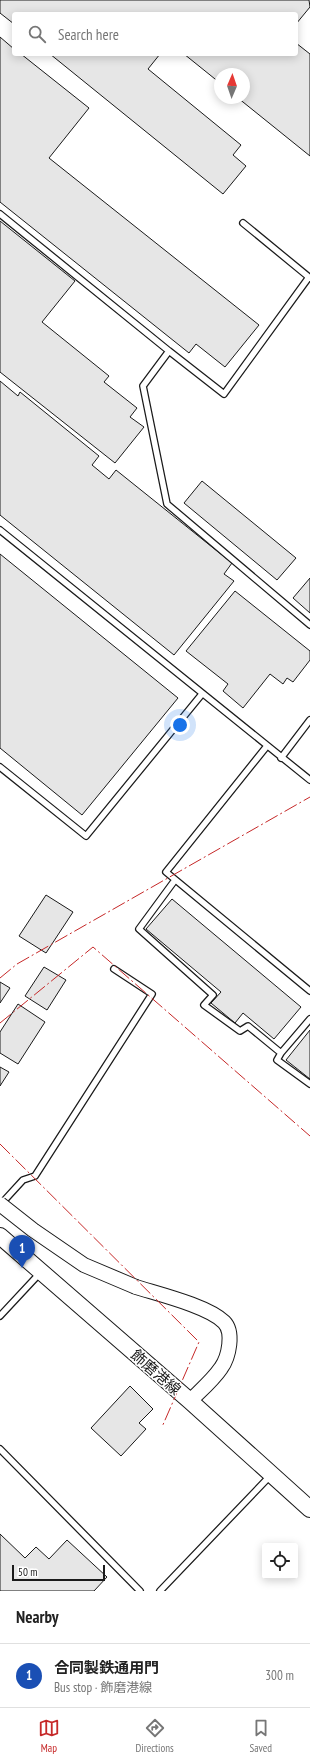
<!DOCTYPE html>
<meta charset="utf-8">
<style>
body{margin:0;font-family:"PT Sans Narrow","Noto Sans JP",sans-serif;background:#f6f6f6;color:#222}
.controls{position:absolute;right:12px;bottom:12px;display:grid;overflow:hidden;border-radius:4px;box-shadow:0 2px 10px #0003}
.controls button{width:36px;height:36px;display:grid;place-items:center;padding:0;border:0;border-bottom:1px solid #e0e0e0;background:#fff;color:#222;font:20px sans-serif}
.compass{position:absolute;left:214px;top:68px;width:36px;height:36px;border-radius:50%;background:#fff;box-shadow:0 2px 10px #0003;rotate:2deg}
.scale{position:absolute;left:12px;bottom:10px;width:93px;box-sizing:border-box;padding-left:4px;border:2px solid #1a1a1a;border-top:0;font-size:11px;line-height:14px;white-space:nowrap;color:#1a1a1a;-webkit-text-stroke:3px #fff;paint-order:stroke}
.you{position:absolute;left:180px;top:725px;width:14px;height:14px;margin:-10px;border:3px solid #fff;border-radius:50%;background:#1a73e8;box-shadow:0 0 0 6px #1a73e833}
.badge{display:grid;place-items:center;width:26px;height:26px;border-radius:50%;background:#c62828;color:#fff;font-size:13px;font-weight:700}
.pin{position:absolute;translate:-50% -33px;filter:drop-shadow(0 1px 2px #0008)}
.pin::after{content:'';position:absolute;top:21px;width:14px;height:12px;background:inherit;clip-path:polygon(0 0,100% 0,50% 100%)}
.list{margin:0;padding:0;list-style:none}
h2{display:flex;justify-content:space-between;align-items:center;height:52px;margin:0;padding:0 16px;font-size:17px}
h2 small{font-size:13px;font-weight:400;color:#767676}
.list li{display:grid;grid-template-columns:26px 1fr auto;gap:12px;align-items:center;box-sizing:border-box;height:64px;padding:0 16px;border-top:1px solid #e0e0e0}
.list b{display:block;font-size:15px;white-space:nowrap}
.list p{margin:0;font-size:13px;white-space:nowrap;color:#767676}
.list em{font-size:13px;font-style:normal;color:#767676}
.icon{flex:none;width:22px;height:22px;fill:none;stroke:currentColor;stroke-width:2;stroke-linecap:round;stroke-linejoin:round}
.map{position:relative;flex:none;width:310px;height:1591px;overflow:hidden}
.search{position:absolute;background:#fff;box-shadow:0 2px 10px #0003;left:12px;right:12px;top:12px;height:44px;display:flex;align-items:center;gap:10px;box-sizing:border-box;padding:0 14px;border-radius:4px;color:#767676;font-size:15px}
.sheet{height:116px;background:#fff}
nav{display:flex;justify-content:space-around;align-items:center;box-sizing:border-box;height:56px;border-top:1px solid #e0e0e0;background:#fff;font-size:11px;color:#767676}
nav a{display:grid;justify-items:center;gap:2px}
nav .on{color:#c62828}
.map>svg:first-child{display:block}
</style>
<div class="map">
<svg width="310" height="1591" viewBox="0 0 310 1591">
<rect width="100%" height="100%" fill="#fff"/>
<path fill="#e6e6e6" stroke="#1a1a1a" d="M 0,0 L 309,0 L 310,7 L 296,24 L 296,14 L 14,14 L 14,24 L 0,13 Z
M 0,37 L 14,49 L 14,54 L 21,54 L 89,108 L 49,158 L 259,325 L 225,367 L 196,344 L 189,353 L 0,202 Z
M 296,43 L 310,54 L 310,156 L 238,98 L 244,98 L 244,74 L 220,74 L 220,83 L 184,54 L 296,54 Z
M 50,54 L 160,54 L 148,69 L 241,145 L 233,155 L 246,166 L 223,194 Z
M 0,221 L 75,281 L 42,322 L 109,376 L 104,382 L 137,408 L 130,417 L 144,427 L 115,463 L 0,372 Z
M 0,381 L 18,396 L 20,392 L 99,456 L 92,465 L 109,479 L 116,470 L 232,563 L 224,574 L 234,581 L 174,655 L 0,515 Z
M 202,481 L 296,558 L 277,580 L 184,503 Z
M 0,554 L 178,698 L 82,815 L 0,748 Z
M 310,578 L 310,613 L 293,598 Z
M 235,591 L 310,651 L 310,660 L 293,682 L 287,678 L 283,684 L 270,674 L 243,708 L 223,691 L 228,684 L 186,651 Z
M 46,895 L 73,912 L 46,953 L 19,936 Z
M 172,899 L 301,1007 L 274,1039 L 243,1013 L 235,1023 L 211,1003 L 221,992 L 146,929 Z
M 44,967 L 66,980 L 47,1010 L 25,996 Z
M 0,982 L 10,988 L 0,1003 Z
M 18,1004 L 45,1022 L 18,1064 L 0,1053 L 0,1032 Z
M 310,1030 L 310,1079 L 286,1060 Z
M 0,1067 L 9,1072 L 0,1086 Z
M 130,1386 L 153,1409 L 139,1423 L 146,1429 L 121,1456 L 91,1428 Z
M 0,1534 L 25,1558 L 36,1547 L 49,1559 L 67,1540 L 107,1577 L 94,1591 L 0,1591 Z"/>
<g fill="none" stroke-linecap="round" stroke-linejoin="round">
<g stroke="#1a1a1a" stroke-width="8">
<path id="service" d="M 0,214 L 169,351 L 143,386 L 167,504 L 310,625
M 243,223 L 310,278
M 169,351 L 224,394 L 309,277
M 0,530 L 310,780
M 267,746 L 166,872 L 310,991
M 281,758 L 310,720
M 0,767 L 86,836 L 202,694
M 175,880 L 139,929 L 213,995 L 204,1005 L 240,1031 L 248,1026 L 281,1053 L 310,1019
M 281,1053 L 277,1060 L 310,1084
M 1,1204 L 23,1180 L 35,1176 L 152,994 L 114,969
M 0,1316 L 41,1272
M 0,1449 L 140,1591
M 160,1591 L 271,1475"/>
</g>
<g stroke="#1a1a1a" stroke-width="16">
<path id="tertiary" d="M 136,1287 C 158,1294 208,1306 224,1322 C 234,1332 229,1357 221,1368 C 213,1380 200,1391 190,1401"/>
</g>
<g stroke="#1a1a1a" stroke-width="18">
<path id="secondary" d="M 0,1236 L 190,1401 L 310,1509"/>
</g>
<use href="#service" stroke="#fff" stroke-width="5.5"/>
<use href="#tertiary" stroke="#fff" stroke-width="14"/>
<use href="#secondary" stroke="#fff" stroke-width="16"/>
<g stroke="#1a1a1a" stroke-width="16" stroke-linecap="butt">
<path id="tertiary-bridge" d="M 0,1204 L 33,1230 L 84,1265 L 136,1287"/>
</g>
<use href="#tertiary-bridge" stroke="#fff" stroke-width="14"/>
<path stroke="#c62828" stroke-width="1" stroke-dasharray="14 3 2 3" stroke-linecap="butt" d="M 0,978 L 17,964 L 310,797
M 0,1023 L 93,947 L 310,1136
M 0,1144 L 199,1342 L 162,1427"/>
</g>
<g text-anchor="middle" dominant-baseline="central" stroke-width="3" stroke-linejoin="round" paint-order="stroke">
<g font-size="15" fill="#1a1a1a" stroke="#fff">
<text transform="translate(156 1372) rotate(41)">飾磨港線</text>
</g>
</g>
</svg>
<div class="controls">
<button><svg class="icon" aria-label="locate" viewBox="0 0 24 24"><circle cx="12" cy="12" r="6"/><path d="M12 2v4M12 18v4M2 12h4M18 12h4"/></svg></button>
</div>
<svg class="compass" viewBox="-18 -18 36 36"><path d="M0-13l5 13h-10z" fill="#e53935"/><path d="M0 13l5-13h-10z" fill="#767676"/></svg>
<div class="scale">50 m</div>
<div class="you"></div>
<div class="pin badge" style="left:22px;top:1268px;background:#1a4fb4">1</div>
<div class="search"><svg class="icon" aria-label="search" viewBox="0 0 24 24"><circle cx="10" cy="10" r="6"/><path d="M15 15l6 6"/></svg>Search here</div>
</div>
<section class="sheet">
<h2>Nearby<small></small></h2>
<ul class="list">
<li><span class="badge" style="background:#1a4fb4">1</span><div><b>合同製鉄通用門</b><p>Bus stop · 飾磨港線</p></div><em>300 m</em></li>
</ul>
</section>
<nav>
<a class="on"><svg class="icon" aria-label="map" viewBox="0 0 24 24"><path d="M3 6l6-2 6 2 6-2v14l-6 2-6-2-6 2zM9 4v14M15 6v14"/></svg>Map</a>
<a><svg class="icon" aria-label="directions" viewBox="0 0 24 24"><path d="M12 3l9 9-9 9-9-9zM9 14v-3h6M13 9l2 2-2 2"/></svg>Directions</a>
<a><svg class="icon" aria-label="saved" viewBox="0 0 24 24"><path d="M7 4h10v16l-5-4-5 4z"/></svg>Saved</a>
</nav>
